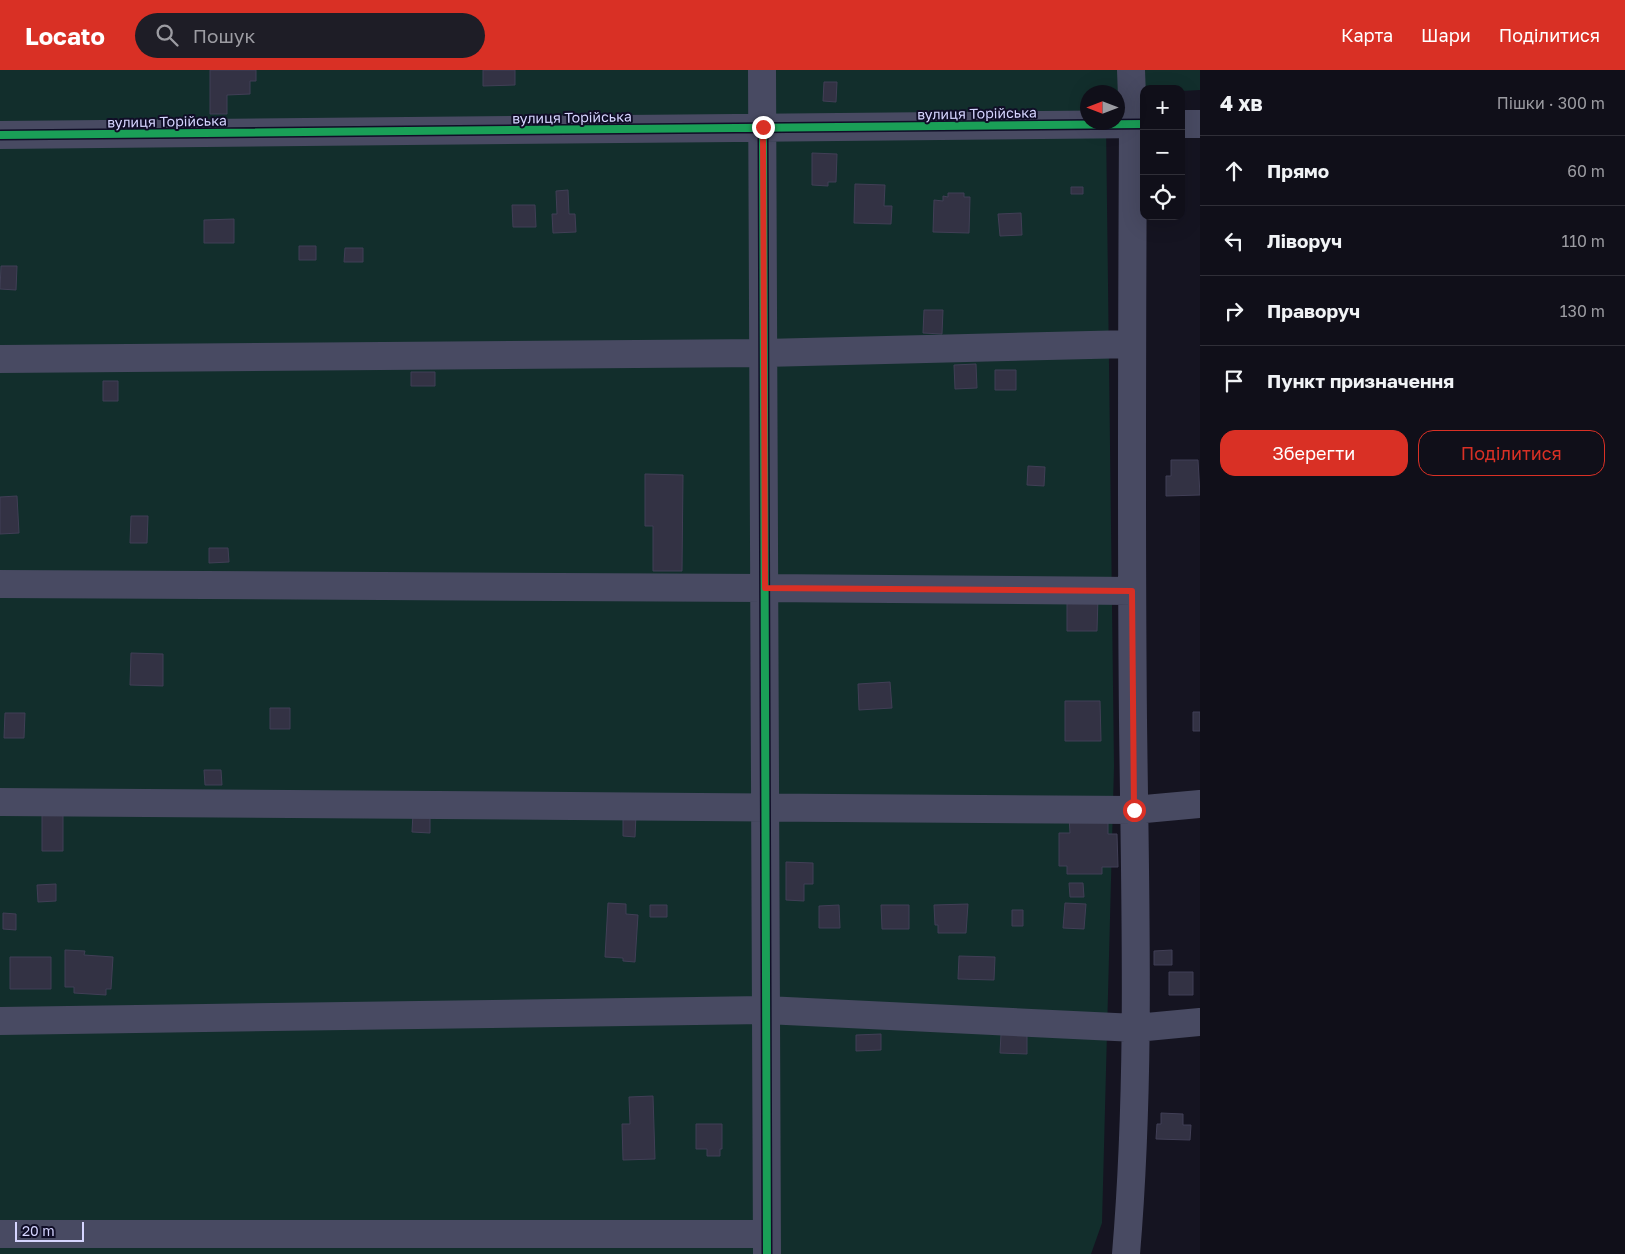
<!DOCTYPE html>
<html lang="uk">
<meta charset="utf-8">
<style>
body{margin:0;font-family:"Golos Text",sans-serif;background:#1e1d26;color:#f1f3f6}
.controls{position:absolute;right:15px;top:15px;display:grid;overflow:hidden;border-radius:10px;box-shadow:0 5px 20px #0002}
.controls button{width:45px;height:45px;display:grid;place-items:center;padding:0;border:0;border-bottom:1px solid #302f38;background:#100f19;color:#f1f3f6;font:25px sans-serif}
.compass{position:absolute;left:1080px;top:15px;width:45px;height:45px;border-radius:50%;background:#100f19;box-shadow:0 5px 20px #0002;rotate:270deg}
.scale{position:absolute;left:15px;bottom:12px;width:69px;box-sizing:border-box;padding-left:5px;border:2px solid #d6d5ff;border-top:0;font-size:14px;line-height:18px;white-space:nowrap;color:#d6d5ff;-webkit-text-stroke:4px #100e27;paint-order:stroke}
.stop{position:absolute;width:15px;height:15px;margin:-11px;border:4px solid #d93025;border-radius:50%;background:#fff}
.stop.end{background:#d93025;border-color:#fff;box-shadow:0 1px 5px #0008}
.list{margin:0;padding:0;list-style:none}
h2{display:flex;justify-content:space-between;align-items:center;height:65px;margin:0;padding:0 20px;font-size:21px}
h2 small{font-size:16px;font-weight:400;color:#9c9ca2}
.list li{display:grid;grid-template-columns:32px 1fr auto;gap:15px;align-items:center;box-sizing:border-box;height:70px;padding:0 20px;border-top:1px solid #302f38}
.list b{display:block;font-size:19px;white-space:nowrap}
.list em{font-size:16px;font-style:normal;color:#9c9ca2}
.actions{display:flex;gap:10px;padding:15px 20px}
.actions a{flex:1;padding:11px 0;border:1px solid #d93025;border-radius:15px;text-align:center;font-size:18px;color:#d93025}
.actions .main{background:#d93025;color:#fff}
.icon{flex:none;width:28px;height:28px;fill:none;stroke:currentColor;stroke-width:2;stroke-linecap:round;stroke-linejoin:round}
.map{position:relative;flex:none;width:1200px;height:1184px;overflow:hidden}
header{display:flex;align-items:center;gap:30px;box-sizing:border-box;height:70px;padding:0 25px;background:#d93025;color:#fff}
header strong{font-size:24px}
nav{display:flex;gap:28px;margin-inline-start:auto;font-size:18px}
.search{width:350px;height:45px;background:#1e1d26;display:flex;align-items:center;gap:12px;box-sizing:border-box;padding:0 18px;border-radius:28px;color:#9c9ca2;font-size:19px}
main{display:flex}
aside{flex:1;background:#100f19}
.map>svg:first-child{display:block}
</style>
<header>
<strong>Locato</strong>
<div class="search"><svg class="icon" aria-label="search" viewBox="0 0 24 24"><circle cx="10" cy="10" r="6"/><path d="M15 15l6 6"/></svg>Пошук</div>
<nav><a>Карта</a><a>Шари</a><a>Поділитися</a></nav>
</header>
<main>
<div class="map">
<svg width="1200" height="1184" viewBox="0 0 1200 1184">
<rect width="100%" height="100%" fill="#151421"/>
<path fill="#122e2c" d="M 0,0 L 1200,0 L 1200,20 L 1181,21 L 1181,19 L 1144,19 L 1144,23 L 1118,24 L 1118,22 L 1088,22 L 1088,52 L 1106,53 L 1114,696 L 1102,1153 L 1091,1184 L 0,1184 Z"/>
<path fill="#333244" stroke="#413f56" d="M 210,0 L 256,0 L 256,11 L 250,11 L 250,24 L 227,25 L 227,44 L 210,44 Z
M 483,0 L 515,0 L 515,15 L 483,16 Z
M 824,12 L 837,12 L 836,32 L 823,31 Z
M 812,83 L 837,84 L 836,112 L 828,112 L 828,116 L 812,115 Z
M 855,114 L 885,115 L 884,136 L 892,136 L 891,154 L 854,153 Z
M 1071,117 L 1083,117 L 1083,124 L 1071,124 Z
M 568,120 L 569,144 L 575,144 L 576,162 L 553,163 L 552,144 L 557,144 L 556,121 Z
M 948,123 L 964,123 L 964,127 L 970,127 L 969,163 L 933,162 L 934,130 L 943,131 L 943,126 L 948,127 Z
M 512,135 L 535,135 L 536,157 L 513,157 Z
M 1021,143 L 1022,165 L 1000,166 L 998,144 Z
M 234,149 L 234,173 L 204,173 L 204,150 Z
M 299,176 L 316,176 L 316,190 L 299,190 Z
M 345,178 L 363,178 L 363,192 L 344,192 Z
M 1,196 L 17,196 L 16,220 L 0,219 Z
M 924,240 L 943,240 L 942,264 L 923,263 Z
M 976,294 L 977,318 L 955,319 L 954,295 Z
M 995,300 L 1016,300 L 1016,320 L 995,320 Z
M 411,302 L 435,302 L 435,316 L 411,316 Z
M 103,311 L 118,311 L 118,331 L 103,331 Z
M 1171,390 L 1198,390 L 1200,425 L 1166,426 L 1166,406 L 1171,406 Z
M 1028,396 L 1045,397 L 1044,416 L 1027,415 Z
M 645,404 L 683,405 L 682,501 L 653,501 L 653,456 L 645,456 Z
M 17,426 L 19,463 L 0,464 L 0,427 Z
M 131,446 L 148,446 L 147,473 L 130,473 Z
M 209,478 L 228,478 L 229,492 L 209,493 Z
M 1067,527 L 1098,527 L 1097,561 L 1067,561 Z
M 131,583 L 163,584 L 163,616 L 130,615 Z
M 890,612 L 892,638 L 859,640 L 858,614 Z
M 1065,631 L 1100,631 L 1101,671 L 1065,671 Z
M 270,638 L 290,638 L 290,659 L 270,659 Z
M 1193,642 L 1200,642 L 1200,661 L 1193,661 Z
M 5,643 L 25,643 L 24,668 L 4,668 Z
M 204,700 L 221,700 L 222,715 L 205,715 Z
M 42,743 L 63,743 L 63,781 L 42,781 Z
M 413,743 L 430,743 L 430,763 L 412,762 Z
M 623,744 L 636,744 L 635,767 L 623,766 Z
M 1069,747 L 1108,747 L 1108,764 L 1117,764 L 1118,797 L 1102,797 L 1102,804 L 1067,804 L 1067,796 L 1059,796 L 1059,763 L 1070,763 Z
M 786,792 L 813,793 L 813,814 L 804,814 L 804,831 L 786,830 Z
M 1069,813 L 1083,813 L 1084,827 L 1070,827 Z
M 56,814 L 56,831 L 38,832 L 37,815 Z
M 608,833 L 626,834 L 626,844 L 638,845 L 635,892 L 623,891 L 623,888 L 605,887 Z
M 1065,833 L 1086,834 L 1084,859 L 1063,858 Z
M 968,834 L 966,863 L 938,863 L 938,855 L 935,855 L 934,835 Z
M 650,835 L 667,835 L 667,847 L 650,847 Z
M 839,835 L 840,858 L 819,858 L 819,836 Z
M 881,835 L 909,835 L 909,859 L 882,859 Z
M 1012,840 L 1023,840 L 1023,856 L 1012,856 Z
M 3,843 L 16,844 L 16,860 L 3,859 Z
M 65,880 L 85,881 L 84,885 L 113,887 L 111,919 L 106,919 L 106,925 L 74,923 L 74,917 L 65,917 Z
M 1172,880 L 1172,895 L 1154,895 L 1154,881 Z
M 959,886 L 995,887 L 994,910 L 958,909 Z
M 10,887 L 51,887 L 51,919 L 10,919 Z
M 1169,902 L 1193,902 L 1193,925 L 1169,925 Z
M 881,964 L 881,980 L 856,981 L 856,965 Z
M 1001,964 L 1027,964 L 1027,984 L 1000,983 Z
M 653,1026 L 655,1089 L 623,1090 L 622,1054 L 630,1054 L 629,1027 Z
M 1161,1043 L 1183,1044 L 1183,1055 L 1191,1055 L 1190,1070 L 1156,1069 L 1157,1054 L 1161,1054 Z
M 696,1054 L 722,1054 L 722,1079 L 720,1079 L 720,1086 L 707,1086 L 707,1079 L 696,1079 Z"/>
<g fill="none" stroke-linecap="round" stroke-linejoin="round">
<path stroke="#484a62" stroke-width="28" d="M 762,0 L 767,1184
M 1181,54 L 1200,54
M 0,65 L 1144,54
M 0,289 L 764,283 L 1132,274
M 0,514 L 765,518 L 1132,521
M 0,732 L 1134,740 L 1200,734
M 0,951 L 766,940 L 1136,958 L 1200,952
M 0,1164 L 766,1164
M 1126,1184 C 1141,1007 1135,828 1133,650 C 1131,451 1132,252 1133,53 L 1131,0"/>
<g stroke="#100e27" stroke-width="11">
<path id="cycleway" d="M 763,57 L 767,1184
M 0,65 L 1144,54"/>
</g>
<use href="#cycleway" stroke="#1a9f57" stroke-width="8"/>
</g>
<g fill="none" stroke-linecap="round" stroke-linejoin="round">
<path stroke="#d93025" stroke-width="6" d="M 763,57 L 765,518 L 1132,521 L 1134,740"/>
</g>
<g text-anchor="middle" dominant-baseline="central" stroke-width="4" stroke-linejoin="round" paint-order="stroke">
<g font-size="14" fill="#d6d5ff" stroke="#100e27">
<text transform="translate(977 43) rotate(-1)">вулиця Торійська</text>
<text transform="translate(572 47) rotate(-1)">вулиця Торійська</text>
<text transform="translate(167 51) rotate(-1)">вулиця Торійська</text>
</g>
</g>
</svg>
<div class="controls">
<button>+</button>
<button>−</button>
<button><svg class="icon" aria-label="locate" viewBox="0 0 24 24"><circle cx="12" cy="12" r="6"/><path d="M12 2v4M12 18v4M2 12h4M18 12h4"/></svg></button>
</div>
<svg class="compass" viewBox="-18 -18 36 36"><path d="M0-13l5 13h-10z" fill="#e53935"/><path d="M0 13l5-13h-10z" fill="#9c9ca2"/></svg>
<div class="scale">20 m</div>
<div class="stop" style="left:1134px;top:740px"></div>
<div class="stop end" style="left:763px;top:57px"></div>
</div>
<aside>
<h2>4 хв<small>Пішки · 300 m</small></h2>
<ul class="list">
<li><svg class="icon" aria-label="ahead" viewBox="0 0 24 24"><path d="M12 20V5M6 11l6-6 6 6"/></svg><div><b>Прямо</b></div><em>60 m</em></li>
<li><svg class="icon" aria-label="left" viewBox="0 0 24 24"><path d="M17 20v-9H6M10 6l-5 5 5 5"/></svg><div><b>Ліворуч</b></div><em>110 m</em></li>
<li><svg class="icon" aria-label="right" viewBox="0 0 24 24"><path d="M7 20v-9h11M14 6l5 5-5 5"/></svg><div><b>Праворуч</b></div><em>130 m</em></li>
<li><svg class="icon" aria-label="arrive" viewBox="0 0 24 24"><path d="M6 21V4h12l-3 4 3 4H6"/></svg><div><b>Пункт призначення</b></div></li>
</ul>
<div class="actions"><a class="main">Зберегти</a><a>Поділитися</a></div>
</aside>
</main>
